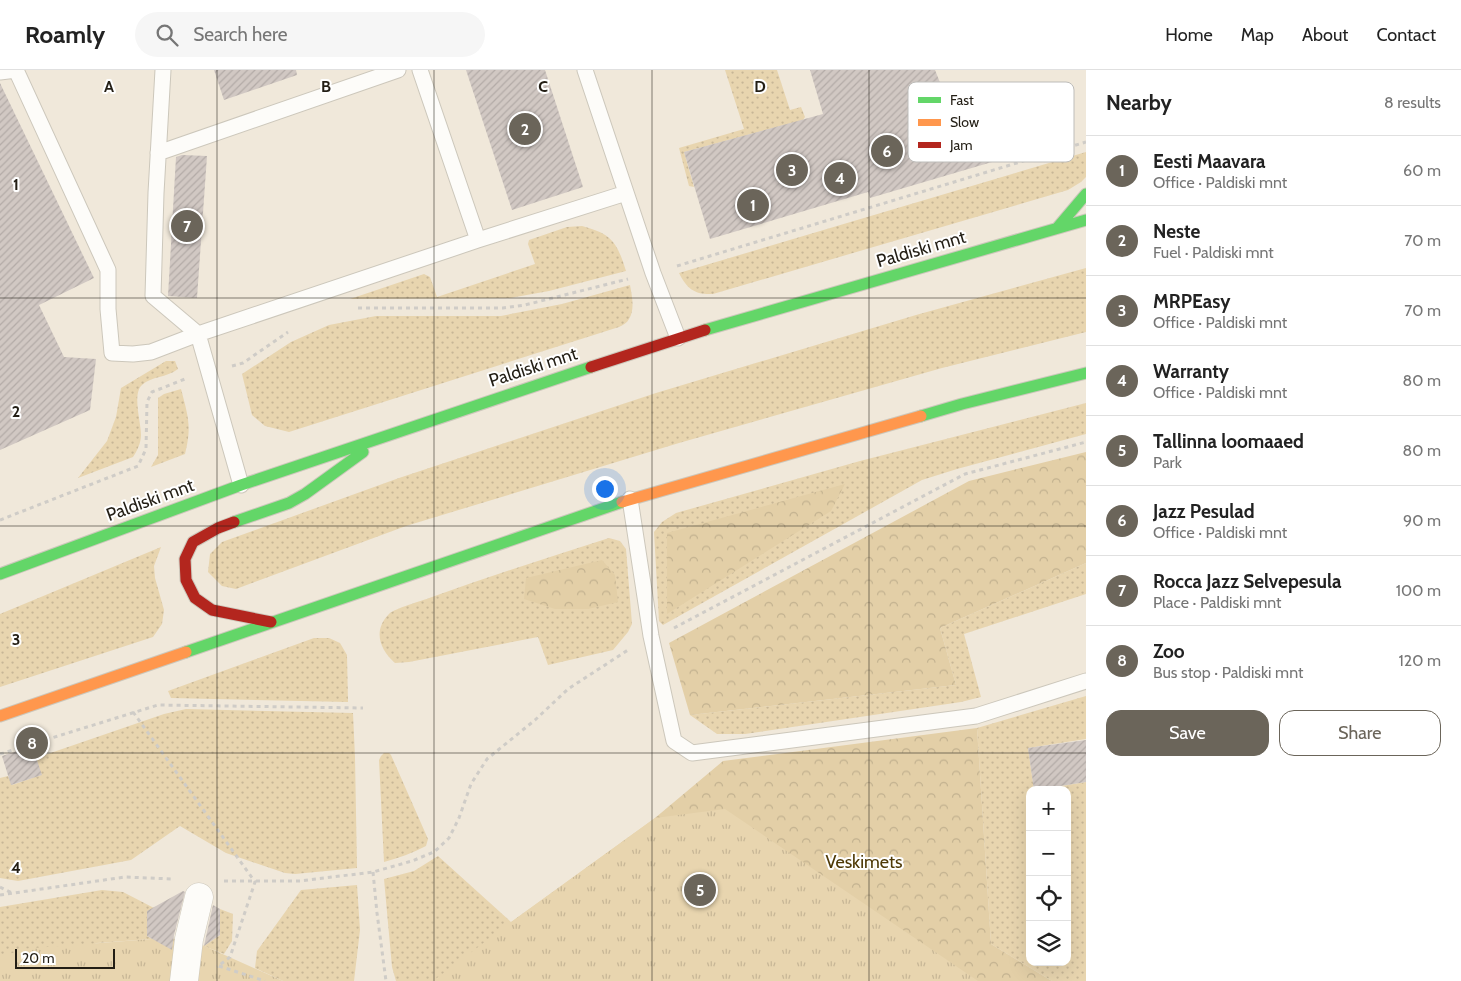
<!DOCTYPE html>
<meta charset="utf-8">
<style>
body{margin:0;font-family:Cabin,sans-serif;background:#f6f6f6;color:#222}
.controls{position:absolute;right:15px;bottom:15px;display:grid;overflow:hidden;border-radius:10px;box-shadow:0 5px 20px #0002}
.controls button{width:45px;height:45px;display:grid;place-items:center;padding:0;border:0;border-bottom:1px solid #e0e0e0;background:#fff;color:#222;font:25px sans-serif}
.scale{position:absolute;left:15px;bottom:12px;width:100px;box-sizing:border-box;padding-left:5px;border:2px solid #231e15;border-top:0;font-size:14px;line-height:18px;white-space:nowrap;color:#231e15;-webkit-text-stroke:4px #fff;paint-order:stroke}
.you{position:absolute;left:604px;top:418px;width:18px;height:18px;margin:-12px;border:4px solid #fff;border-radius:50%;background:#1a73e8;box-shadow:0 0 0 8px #1a73e833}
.badge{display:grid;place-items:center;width:32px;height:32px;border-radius:50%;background:#6b655a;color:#fff;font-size:16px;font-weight:700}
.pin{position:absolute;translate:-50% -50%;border:2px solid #fff;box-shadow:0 1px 5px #0006}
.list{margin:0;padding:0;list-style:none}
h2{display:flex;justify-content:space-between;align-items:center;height:65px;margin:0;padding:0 20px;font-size:21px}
h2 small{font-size:16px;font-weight:400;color:#767676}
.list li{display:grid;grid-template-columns:32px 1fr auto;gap:15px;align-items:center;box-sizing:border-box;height:70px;padding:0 20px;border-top:1px solid #e0e0e0}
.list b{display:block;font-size:19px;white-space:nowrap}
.list p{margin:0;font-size:16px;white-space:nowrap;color:#767676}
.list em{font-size:16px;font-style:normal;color:#767676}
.actions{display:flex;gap:10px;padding:15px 20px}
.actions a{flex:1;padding:11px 0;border:1px solid #6b655a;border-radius:15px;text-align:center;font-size:18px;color:#6b655a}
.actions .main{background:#6b655a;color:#fff}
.icon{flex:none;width:28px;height:28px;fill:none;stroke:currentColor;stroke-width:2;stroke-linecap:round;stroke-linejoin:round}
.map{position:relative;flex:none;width:1086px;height:911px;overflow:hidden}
header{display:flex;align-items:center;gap:30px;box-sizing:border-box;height:70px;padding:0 25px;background:#fff;border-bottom:1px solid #e0e0e0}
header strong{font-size:24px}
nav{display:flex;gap:28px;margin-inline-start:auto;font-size:18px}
.search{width:350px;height:45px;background:#f6f6f6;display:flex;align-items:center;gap:12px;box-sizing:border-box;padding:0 18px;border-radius:28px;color:#767676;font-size:19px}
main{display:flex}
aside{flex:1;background:#fff}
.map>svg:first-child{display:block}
</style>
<header>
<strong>Roamly</strong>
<div class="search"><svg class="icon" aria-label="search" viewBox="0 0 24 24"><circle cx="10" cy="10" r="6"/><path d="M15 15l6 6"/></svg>Search here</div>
<nav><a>Home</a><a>Map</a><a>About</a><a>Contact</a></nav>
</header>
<main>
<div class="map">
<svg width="1086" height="911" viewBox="0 0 1086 911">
<defs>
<pattern id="grass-dots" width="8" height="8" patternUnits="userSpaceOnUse" patternTransform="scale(1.25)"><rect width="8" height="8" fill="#e8d5af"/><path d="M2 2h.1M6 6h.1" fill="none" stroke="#c7b696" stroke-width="1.8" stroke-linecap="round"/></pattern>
<pattern id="forest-crowns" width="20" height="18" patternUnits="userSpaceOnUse" patternTransform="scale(1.25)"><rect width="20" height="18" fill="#e3cfa7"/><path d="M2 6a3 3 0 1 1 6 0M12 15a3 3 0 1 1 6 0" fill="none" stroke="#c2b18f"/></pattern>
<pattern id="park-tufts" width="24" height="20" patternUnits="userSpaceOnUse" patternTransform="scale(1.25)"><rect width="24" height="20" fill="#e8d5af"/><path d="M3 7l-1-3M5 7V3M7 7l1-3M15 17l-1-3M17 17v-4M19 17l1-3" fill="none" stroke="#c7b696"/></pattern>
<pattern id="building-hatch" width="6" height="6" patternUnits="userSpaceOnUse" patternTransform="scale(1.25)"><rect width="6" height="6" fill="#d1c8c3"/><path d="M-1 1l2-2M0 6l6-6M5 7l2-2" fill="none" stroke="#b3aba7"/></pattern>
</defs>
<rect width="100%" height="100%" fill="#f0e8da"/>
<path fill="url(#grass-dots)" d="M 725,0 L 777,0 L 790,40 L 801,37 L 805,47 L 803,50 L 684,82 L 694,117 L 689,116 L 679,78 L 744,59 Z
M 1086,82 L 1086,107 L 1081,112 L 1068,120 L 713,224 C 695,225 687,219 679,203 Z
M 582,156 C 612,164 617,172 626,201 L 549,221 L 510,228 L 350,229 L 424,204 L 430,207 L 437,227 L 535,194 L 528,174 L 529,170 L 567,157 Z
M 1086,198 L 1086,262 L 942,298 L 679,373 L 406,456 L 236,519 L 222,516 L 208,502 L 210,484 L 222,472 L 399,408 L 656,323 L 916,245 Z
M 630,215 C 632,226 635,240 629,249 C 627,253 623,255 619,257 L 289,362 L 265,356 L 252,345 L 242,304 L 291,272 L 329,255 L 376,246 L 501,246 L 562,234 Z
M 166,291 L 175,291 L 178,299 C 166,308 152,306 142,315 C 132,324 141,352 141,365 C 141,373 137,381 133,387 L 78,408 L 107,371 L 116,347 L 121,318 Z
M 181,319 C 188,346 192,356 185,384 L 151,397 L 158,385 L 158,328 L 164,324 Z
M 1086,333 L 1086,364 L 957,399 L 922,410 L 663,555 L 659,551 L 654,462 L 662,452 L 676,443 L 860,391 Z
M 609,468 L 620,471 L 626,479 L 632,554 L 628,562 L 613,580 L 548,595 L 538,567 L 409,592 L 395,593 C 379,579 373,560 389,544 C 395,538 422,531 432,527 C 490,506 550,487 609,468 Z
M 161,477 L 154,496 L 155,508 L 164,540 L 162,554 L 153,567 L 0,617 L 0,544 Z
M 1086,493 L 1086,524 L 964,564 L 981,627 L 961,632 L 745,664 L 717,664 L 690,645 L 956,615 L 940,558 Z
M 314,568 L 329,568 L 340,573 L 347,585 L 348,632 L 171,628 L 168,621 Z
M 1086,626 L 1086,669 L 1028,678 L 1034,720 L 1030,720 L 1030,892 L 1067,892 L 1067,720 L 1037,720 L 1086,712 L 1086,911 L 1052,911 L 991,874 L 977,658 Z
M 186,639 L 353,643 L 355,687 L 357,798 L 295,804 L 285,803 L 226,783 L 180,756 L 131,790 L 18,811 L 0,808 L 0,708 L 8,706 L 12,715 L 41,705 L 36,688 L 164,644 Z
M 384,683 L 389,683 L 391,685 L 428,769 L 426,776 C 412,783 399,788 384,792 L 379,690 L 381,686 Z
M 655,748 L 475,908 L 476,911 L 396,911 L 392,897 L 384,809 L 414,801 L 438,786 L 511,852 Z
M 357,815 L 360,860 L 354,911 L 283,911 L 255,898 L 257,881 L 301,820 Z
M 102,820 L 123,822 L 154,838 L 147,842 L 147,866 L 152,869 L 97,873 L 0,911 L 0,837 Z
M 220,839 L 233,844 L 232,871 L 224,884 L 204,876 L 220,865 Z"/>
<path fill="url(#forest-crowns)" d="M 1086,382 L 1086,493 L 940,558 L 956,615 L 690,645 L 669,573 L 969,411 Z
M 845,414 L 831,441 L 667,544 L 667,463 Z
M 602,490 L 615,505 L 618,532 L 588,539 L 555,539 L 524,529 L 526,508 Z
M 977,658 L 991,874 L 1052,911 L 476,911 L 475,908 L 655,748 L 723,691 Z"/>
<path fill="url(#park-tufts)" d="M 725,739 L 978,911 L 433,911 L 510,853 L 655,748 Z
M 152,869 L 189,869 L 283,911 L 0,911 L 0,889 L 21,879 Z"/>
<path fill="url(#building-hatch)" d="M 214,0 L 296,0 L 297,5 L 224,30 Z
M 466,0 L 545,0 L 583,117 L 512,140 Z
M 810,0 L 935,0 L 941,15 L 1012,15 L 1042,23 L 1052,62 L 1007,77 L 1009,87 L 870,128 L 868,122 L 710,169 L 684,82 L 823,44 Z
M 0,13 L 94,208 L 39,235 L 64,287 L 96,289 L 90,340 L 0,380 Z
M 182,85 L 207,86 L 197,228 L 168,226 L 176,87 Z
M 1086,670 L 1086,712 L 1034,720 L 1028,678 Z
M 32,676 L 42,705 L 11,715 L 2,686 Z
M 183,821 L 185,822 L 174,865 L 172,880 L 147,866 L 147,841 Z
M 213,835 L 220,839 L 220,865 L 204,876 Z"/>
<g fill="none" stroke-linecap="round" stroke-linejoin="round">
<g stroke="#ccc7bb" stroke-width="17">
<path id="lane" d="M 163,0 L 156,123 L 153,226 L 198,264 L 241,415
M 420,0 L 478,170
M 585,0 L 653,203 L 678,268
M 0,2 L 16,0 L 108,200 L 108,239 L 112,283 L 133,284 L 151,282 L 198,264 L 478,170 L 626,123
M 158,83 L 398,0
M 630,429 L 651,566 L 674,671 L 692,683 L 976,646 L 1086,611"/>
</g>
<g stroke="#ccc7bb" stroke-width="29">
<path id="street" d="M 184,911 L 189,869 L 199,827"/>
</g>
<g stroke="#ccc7bb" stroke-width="13">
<path id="fast" d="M 1058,157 L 1086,124
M 705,260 L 1086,150
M 921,346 L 962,334 L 1086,303
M 234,452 L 289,433 L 305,424 L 363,382
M 0,504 L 241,415 L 591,297
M 186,582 L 622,432"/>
</g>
<g stroke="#ccc7bb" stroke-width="13">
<path id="slow" d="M 622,432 L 921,346
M 0,646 L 186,582"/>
</g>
<g stroke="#ccc7bb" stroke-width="13">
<path id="jam" d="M 591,297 L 705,260
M 234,452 L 218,458 L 193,472 L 185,489 L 186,510 L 195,528 L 212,540 L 271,552"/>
</g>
<path stroke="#cfccc7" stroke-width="3" stroke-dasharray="4 4" stroke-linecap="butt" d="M 677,196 L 1086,72
M 358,238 L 503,238 L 525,235 L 628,209
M 232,296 L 243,293 L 288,262
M 0,450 L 138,396 L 146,379 L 147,332 L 152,322 L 185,309
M 674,558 L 965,404 L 1086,372
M 133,642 L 255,812 L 230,887 L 217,897
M 0,684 L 158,635 L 363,638
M 373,802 L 377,843 L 386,911
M 224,811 L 300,811 L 373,802 L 412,791 L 434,782 L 449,768 L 459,748 L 471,714 L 487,689 L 535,650 L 568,619 L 628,580
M 0,817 L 12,823
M 0,825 L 125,807 L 173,809
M 219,896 L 265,911"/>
<use href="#lane" stroke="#fdfcf9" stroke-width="15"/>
<use href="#street" stroke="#fdfcf9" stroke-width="28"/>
<use href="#fast" stroke="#63d668" stroke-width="11"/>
<use href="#slow" stroke="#ff974d" stroke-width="11"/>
<use href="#jam" stroke="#b3261e" stroke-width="11"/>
</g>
<path fill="none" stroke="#231e15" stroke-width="1" stroke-opacity="0.55" d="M 217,0 L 217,911M 434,0 L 434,911M 652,0 L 652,911M 869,0 L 869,911M 0,228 L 1086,228M 0,456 L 1086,456M 0,683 L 1086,683"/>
<g text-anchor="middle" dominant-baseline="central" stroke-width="4" stroke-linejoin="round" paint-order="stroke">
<g font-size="18" fill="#231e15" stroke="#fff">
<text transform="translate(921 179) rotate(-16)">Paldiski mnt</text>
<text transform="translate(533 297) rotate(-18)">Paldiski mnt</text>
<text transform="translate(150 430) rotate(-20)">Paldiski mnt</text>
</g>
<g font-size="18" fill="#4e3906" stroke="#fff">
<text x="864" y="792">Veskimets</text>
</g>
</g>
<rect x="908" y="12" width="166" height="80" rx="8" fill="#fff" stroke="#bdbcb9" stroke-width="1"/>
<rect x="918" y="27" width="23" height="6" fill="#63d668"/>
<rect x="918" y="49" width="23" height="7" fill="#ff974d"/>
<rect x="918" y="72" width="23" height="6" fill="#b3261e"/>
<g font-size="14" fill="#231e15">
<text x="950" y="35">Fast</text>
<text x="950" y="57">Slow</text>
<text x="950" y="80">Jam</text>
</g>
<g font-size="16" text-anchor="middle" font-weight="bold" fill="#231e15" stroke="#fff" stroke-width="4" stroke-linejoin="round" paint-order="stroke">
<text x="109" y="22">A</text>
<text x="326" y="22">B</text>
<text x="543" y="22">C</text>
<text x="760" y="22">D</text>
<text x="16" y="120">1</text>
<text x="16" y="347">2</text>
<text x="16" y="575">3</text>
<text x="16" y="803">4</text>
</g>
</svg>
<div class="controls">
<button>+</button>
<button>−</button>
<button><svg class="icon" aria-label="locate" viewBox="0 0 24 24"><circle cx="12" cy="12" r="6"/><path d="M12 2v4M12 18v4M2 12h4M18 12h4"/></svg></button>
<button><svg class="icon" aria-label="layers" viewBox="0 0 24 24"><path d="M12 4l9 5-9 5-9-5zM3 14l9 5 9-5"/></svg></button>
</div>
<div class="scale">20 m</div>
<div class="you"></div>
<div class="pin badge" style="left:753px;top:135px">1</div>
<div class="pin badge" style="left:525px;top:59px">2</div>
<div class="pin badge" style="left:792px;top:100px">3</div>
<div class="pin badge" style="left:840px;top:108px">4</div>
<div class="pin badge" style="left:700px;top:820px">5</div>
<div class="pin badge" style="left:887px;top:81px">6</div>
<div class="pin badge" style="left:187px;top:156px">7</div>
<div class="pin badge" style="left:32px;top:673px">8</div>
</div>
<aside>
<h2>Nearby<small>8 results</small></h2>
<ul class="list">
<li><span class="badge">1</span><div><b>Eesti Maavara</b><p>Office · Paldiski mnt</p></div><em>60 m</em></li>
<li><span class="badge">2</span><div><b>Neste</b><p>Fuel · Paldiski mnt</p></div><em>70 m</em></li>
<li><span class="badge">3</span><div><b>MRPEasy</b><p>Office · Paldiski mnt</p></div><em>70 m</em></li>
<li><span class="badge">4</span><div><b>Warranty</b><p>Office · Paldiski mnt</p></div><em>80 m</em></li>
<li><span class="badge">5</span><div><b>Tallinna loomaaed</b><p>Park</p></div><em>80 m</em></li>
<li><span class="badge">6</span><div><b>Jazz Pesulad</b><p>Office · Paldiski mnt</p></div><em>90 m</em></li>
<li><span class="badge">7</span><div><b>Rocca Jazz Selvepesula</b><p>Place · Paldiski mnt</p></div><em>100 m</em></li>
<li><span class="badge">8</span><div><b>Zoo</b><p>Bus stop · Paldiski mnt</p></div><em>120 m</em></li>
</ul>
<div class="actions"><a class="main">Save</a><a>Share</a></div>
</aside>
</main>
